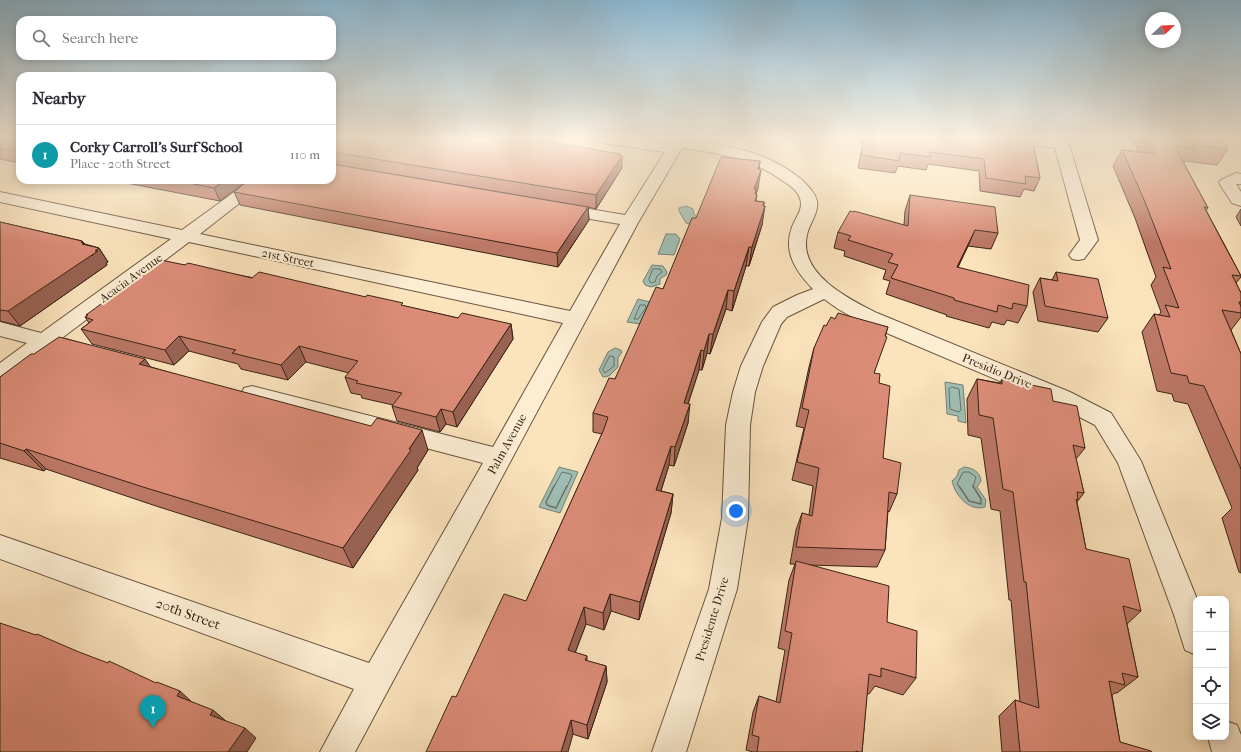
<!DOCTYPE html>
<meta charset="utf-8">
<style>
body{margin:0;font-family:"IM FELL French Canon",serif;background:#f7f7f7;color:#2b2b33}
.controls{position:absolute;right:12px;bottom:12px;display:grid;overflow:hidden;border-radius:8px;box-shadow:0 2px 10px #0003}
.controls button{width:36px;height:36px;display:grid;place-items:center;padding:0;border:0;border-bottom:1px solid #e1e1e2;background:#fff;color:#2b2b33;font:20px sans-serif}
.compass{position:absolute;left:1145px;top:12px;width:36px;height:36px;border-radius:50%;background:#fff;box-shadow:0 2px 10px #0003;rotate:67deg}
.you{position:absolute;left:736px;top:511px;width:14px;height:14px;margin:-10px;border:3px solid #fff;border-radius:50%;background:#1a73e8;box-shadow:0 0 0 6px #1a73e833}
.badge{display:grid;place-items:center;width:26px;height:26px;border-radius:50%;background:#111827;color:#fff;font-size:13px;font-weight:700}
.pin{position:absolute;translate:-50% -33px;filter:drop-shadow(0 1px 2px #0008)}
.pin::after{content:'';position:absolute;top:21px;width:14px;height:12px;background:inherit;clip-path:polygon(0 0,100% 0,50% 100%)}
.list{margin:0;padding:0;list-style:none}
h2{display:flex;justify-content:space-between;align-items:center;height:52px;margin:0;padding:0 16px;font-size:17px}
h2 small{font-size:13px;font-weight:400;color:#7c7c81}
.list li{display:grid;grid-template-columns:26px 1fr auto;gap:12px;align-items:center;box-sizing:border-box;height:60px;padding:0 16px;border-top:1px solid #e1e1e2}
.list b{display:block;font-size:15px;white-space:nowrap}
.list p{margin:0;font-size:13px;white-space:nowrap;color:#7c7c81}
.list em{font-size:13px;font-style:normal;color:#7c7c81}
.icon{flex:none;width:22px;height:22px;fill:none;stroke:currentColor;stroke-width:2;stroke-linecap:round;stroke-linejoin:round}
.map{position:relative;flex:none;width:1241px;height:752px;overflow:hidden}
.search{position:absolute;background:#fff;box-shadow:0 2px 10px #0003;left:16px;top:16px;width:320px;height:44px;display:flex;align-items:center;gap:10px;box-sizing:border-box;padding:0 14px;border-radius:12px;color:#7c7c81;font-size:15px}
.panel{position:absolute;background:#fff;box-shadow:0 2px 10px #0003;left:16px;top:72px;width:320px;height:112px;border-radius:12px}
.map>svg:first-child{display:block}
</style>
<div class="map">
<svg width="1241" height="752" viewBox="0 0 1241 752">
<rect width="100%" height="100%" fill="#fbe3bc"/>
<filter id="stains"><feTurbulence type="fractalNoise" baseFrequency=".005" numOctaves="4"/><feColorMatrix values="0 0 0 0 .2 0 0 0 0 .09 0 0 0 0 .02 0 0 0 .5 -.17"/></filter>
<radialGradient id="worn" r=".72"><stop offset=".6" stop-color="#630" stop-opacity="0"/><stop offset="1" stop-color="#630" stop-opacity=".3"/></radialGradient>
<path fill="#9fbeb4" stroke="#778074" d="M 686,206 L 693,209 L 694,214 L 697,217 L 693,225 L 686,223 L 679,211 L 679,208 Z
M 666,234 L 676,234 L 680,239 L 674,255 L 658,254 Z
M 652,265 L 663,266 L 667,272 L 666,275 L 660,279 L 660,284 L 651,287 L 645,285 L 643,281 Z
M 638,299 L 654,303 L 640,324 L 627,322 Z
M 615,348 L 621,350 L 622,352 L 618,358 L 618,367 L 609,376 L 603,377 L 599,370 L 608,352 Z
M 945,382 L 963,385 L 966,423 L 958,421 L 958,416 L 947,414 Z
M 559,467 L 578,472 L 560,513 L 539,507 Z
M 964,467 C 972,468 980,471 981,481 L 977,487 L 986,500 L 985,507 C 969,512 955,495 952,481 L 957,476 L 959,470 Z"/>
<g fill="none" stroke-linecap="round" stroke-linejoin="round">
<path stroke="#6c7064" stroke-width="1" d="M 653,269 L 660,269 L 662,272 L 657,276 L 655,282 L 651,283 L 649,280 Z
M 645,309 L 638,319 L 634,319 L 640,305 L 645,305 L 646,308
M 610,356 L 614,357 L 614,366 L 605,373 L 603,370 Z
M 952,387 L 959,389 L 961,410 L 959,412 L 950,409 L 949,389 Z
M 554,487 L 562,472 L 571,474 L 572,476 L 567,487
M 960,487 L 957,484 L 963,472 L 969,472 L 976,477 L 973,487"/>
<path stroke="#6c7064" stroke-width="1.5" d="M 554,486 L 546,502 L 547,505 L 556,508 L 567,486
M 959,486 L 969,501 L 981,504 L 981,499 L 973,486"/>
<g stroke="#6a533f" stroke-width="2">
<path id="minor" d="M 589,138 L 625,138 L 670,144 L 674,138 L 688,138 L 687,140 C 728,145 768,152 801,179 C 807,185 815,192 817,201 C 819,213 809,224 807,235 C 798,274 849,299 877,313 L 1070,392 L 1111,413 L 1141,461 L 1197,599 L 1196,655 L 1185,650 L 1174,615 L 1118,463 L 1095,425 L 1054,404 L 863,323 L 838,309 L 824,299 L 787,317 L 781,324 L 763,366 L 755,392 L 750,425 L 748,518 L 737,589 L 686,752 L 652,752 L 709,589 L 722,518 L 726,425 L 733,392 L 741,366 L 762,322 L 773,307 L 797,295 L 813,289 C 795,271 783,251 792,227 C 795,219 801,212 801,204 C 801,193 791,186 783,181 C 752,158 719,153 682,148 L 639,221 L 355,752 L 320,752 L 354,689 L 0,559 L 0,535 L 369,663 L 483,463 L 244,400 L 241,394 L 244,388 L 252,386 L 493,447 L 563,323 L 189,242 L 62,338 L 86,345 L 90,350 L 86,355 L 79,357 L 48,349 L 8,379 L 0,382 L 0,363 L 27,343 L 0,336 L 0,322 L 41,333 L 171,239 L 0,202 L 0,192 L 182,230 L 251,180 L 269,180 L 200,234 L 570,311 L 620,224 L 554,213 L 552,209 L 554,205 L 560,204 L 625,215 L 665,152 L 596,142 L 591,141 Z
M 1005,138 L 1067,138 L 1098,240 L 1084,259 L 1078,260 L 1072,259 L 1069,255 L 1080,240 L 1055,148 L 1012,142 L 1007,141 Z
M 1236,173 L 1241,174 L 1241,184 L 1236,184 L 1241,192 L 1241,206 L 1232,203 L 1219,183 L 1221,180 Z
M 1226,721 L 1237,725 L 1241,735 L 1241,752 L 1212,752 L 1208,737 L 1226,737 Z"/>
</g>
<use href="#minor" fill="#fcedd3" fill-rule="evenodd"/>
</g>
<path fill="#bc7866" stroke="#3a2315" d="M 0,138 L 20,138 L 20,163 L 0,159 Z
M 332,138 L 620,155 L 622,168 L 596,209 L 588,207 L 589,220 L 558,267 L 240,205 L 234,192 L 528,197 L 332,164 Z
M 864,138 L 1032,138 L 1040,178 L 1034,191 L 1024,189 L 1020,197 L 980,191 L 979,171 L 928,164 L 926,170 L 898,166 L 895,173 L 858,168 Z
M 1135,138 L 1221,138 L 1228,149 L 1217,165 L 1185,161 L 1184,163 L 1208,208 L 1206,210 L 1241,276 L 1241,277 L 1236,283 L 1241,293 L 1241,317 L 1231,330 L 1241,354 L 1241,573 L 1239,572 L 1222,518 L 1232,508 L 1188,404 L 1174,401 L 1172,394 L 1157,391 L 1142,332 L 1154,314 L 1159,315 L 1161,312 L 1151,285 L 1156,277 L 1135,218 L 1113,166 L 1122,150 L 1139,152 L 1133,140 Z
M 760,161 L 759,170 L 758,188 L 756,195 L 757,195 L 756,201 L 764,202 L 762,225 L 749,266 L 746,266 L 732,311 L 726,309 L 710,354 L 707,353 L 702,370 L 699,370 L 688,404 L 688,423 L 674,466 L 669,465 L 661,491 L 673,494 L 671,513 L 639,620 L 611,611 L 604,630 L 586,624 L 575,653 L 587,656 L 587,661 L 606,666 L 607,682 L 588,739 L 456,697 L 526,601 L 602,434 L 593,432 L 593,413 L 615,379 L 663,289 L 696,218 Z
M 111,180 L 248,180 L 220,201 Z
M 910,195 L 998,233 L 991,249 L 968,246 L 958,267 L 1027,306 L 1018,323 L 1007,320 L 1004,325 L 992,322 L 989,328 L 946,316 L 947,315 L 886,294 L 890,281 L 883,279 L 886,270 L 844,256 L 845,251 L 834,248 L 838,232 L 904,225 L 905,211 Z
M 1241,209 L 1241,226 L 1236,217 Z
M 0,222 L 82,241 L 85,244 L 99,248 L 108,262 L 106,263 L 107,265 L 20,326 L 0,321 Z
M 185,265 L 404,306 L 458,318 L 511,324 L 513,339 L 457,427 L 446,424 L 440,432 L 397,421 L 392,406 L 393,405 L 362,398 L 361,395 L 351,393 L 345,377 L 349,373 L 306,362 L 288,380 L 241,369 L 238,364 L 189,351 L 174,365 L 92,344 L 81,329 L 89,323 L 85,317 L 87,316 L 86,315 Z
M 1056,272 L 1108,318 L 1098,332 L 1038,321 L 1033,292 L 1040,278 L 1052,280 Z
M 835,319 L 888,327 L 874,373 L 879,383 L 883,458 L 897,494 L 889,512 L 888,511 L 885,550 L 877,567 L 808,565 L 887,622 L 916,678 L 903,695 L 875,686 L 869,694 L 867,693 L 862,752 L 753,752 L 746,750 L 753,712 L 759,696 L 776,702 L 785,650 L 778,648 L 789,580 L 795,564 L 790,564 L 796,530 L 802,513 L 809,515 L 813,486 L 792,480 L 804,428 L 796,426 L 809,367 L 814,348 L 826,326 Z
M 34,354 L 151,367 L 428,450 L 417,468 L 418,470 L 353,568 L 159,507 L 46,469 L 44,471 L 0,458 L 0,377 Z
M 977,379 L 1000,383 L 1002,379 L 1053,401 L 1085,448 L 1076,459 L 1084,493 L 1077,502 L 1086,549 L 1141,611 L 1127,624 L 1138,677 L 1117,693 L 1115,693 L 1112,695 L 1120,742 L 1152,752 L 1002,752 L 999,716 L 1015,700 L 1020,702 L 1011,600 L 1009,600 L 1000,511 L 991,509 L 981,438 L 968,435 L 967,399 Z"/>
<path fill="#996253" stroke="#3a2315" d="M 620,154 L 620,159 L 622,156 L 622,168 L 596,209 L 596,195 Z
M 760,161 L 758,179 L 761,170 L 758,188 L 751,207 L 758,169 Z
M 225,180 L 248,180 L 220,201 L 214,188 Z
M 764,202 L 762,216 L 765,206 L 762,225 L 749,266 L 752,247 Z
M 588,207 L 589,220 L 558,267 L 557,253 Z
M 975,230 L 968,246 L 950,284 L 957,267 Z
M 82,241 L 92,256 L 95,251 L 99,248 L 108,262 L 106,263 L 107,265 L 20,326 L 8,311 Z
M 749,247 L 746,266 L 732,311 L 734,291 Z
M 728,290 L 726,309 L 710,354 L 713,334 Z
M 511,324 L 513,339 L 457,427 L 453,412 Z
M 709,334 L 707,353 L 702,370 L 704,351 Z
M 179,336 L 189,351 L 174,365 L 165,350 Z
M 299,346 L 306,362 L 288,380 L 281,365 Z
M 701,350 L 699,370 L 682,422 L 684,403 Z
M 145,359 L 159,379 L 139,364 Z
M 690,404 L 688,423 L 674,466 L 675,447 Z
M 441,409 L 446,424 L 440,432 L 436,417 Z
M 422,430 L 428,450 L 417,468 L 418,470 L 353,568 L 343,548 Z
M 671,446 L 669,465 L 655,509 L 656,490 Z
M 26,449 L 46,469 L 44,471 L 24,451 Z
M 673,494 L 671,513 L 639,620 L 640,602 Z
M 610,594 L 611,611 L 604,630 L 603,613 Z
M 584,607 L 586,624 L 570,666 L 568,650 Z
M 606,666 L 607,682 L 588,739 L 587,725 Z
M 180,691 L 193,703 L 177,696 Z
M 213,710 L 226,721 L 210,715 Z
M 571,720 L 573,734 L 568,752 L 561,752 Z
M 245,728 L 256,738 L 247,752 L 228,752 Z"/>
<path fill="#db8c77" stroke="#3a2315" d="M 0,138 L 20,138 L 20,152 L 0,148 Z
M 332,138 L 529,138 L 620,154 L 619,155 L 622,156 L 596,195 L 332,152 Z
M 864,138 L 1032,138 L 1040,178 L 1025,176 L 1026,184 L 986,178 L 984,159 L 930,152 L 930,157 L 900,153 L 899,161 L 861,155 Z
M 1148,138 L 1221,138 L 1228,149 L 1192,145 L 1193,148 L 1174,146 L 1208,208 L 1204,207 L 1241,276 L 1232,275 L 1241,293 L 1241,302 L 1239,302 L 1241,307 L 1241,313 L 1222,310 L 1241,354 L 1241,469 L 1204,386 L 1189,383 L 1187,376 L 1171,373 L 1154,314 L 1170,317 L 1165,305 L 1179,308 L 1163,267 L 1171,269 L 1145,202 L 1122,150 L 1156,154 Z
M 721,157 L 760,161 L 758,169 L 761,170 L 754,189 L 756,189 L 755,194 L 757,195 L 755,201 L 764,202 L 763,206 L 765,206 L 752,247 L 749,247 L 734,291 L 728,290 L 713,334 L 709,334 L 704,351 L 701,350 L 684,403 L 690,404 L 675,447 L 671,446 L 656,490 L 673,494 L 640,602 L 610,594 L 603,613 L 584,607 L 568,650 L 587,656 L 585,660 L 606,666 L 587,725 L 571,720 L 561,752 L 426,752 L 452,696 L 456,697 L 504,594 L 526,601 L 604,429 L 608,417 L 593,413 L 609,378 L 615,379 L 656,287 L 663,289 L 692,218 L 696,218 Z
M 332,164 L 588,207 L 557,253 L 234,192 L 249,180 L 332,180 Z
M 173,180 L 225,180 L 214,188 Z
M 910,195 L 995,207 L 998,233 L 975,230 L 957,267 L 1029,285 L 1027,306 L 1013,303 L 1012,309 L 998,305 L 997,312 L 954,300 L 954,298 L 891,278 L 898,265 L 888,262 L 893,254 L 848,240 L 851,236 L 838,232 L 850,211 L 853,212 L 854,211 L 908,226 Z
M 0,222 L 82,241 L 81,242 L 84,243 L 82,244 L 99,248 L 95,251 L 98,251 L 8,311 L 0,310 Z
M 161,260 L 185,265 L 188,263 L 252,278 L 259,272 L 366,297 L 367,295 L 403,303 L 401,305 L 458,318 L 462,313 L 511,324 L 453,412 L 441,409 L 436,417 L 392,406 L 402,393 L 356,383 L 358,381 L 345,377 L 358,361 L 299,346 L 281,365 L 232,353 L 236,350 L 179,336 L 165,350 L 81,329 L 93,320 L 85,317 L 88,315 L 86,315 Z
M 1056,272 L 1098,279 L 1108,318 L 1045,306 L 1040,278 L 1058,281 Z
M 838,313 L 888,327 L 885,336 L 887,337 L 874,373 L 880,374 L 879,383 L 890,386 L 883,458 L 901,463 L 897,494 L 889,492 L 885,550 L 796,547 L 802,513 L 812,516 L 819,468 L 797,462 L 809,410 L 802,408 L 814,348 L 824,325 L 826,326 L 831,317 L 835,319 Z
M 59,337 L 145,359 L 139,364 L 371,426 L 377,418 L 422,430 L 409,449 L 411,450 L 343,548 L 143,487 L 26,449 L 24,451 L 0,443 L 0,377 L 31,354 L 34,354 Z
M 977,379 L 1002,384 L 1002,379 L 1051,389 L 1053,401 L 1077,406 L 1085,448 L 1073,445 L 1084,493 L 1077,492 L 1078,500 L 1076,499 L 1086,549 L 1129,559 L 1141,611 L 1123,606 L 1138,677 L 1122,673 L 1125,685 L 1109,681 L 1120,742 L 1151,751 L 1152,752 L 1020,752 L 1015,700 L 1039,708 L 1026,582 L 1024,582 L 1013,492 L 1003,489 L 993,418 L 979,415 Z
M 796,561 L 889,586 L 887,622 L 917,631 L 916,678 L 881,668 L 881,677 L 869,674 L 862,752 L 859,752 L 856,751 L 856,752 L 757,752 L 759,737 L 752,735 L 759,696 L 780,703 L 792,633 L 785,631 Z
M 0,623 L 36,635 L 37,634 L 79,652 L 108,663 L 109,661 L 156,683 L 157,682 L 180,691 L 177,696 L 213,710 L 210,715 L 245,728 L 228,752 L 0,752 Z"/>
<linearGradient id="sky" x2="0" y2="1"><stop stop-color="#8bb8d3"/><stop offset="0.57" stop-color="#fdf2e1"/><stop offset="1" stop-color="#fdf2e1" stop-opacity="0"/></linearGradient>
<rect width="1241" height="243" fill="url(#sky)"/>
<g text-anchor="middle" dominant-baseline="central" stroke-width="4" stroke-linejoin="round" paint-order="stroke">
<g font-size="12" fill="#3a2315" stroke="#fcedd3">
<text transform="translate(288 258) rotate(12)">21st Street</text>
<text transform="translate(131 278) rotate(-36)">Acacia Avenue</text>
<text transform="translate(997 371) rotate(22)">Presidio Drive</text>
<text transform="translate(507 444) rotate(-61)">Palm Avenue</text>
<text transform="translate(712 619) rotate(-73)">Presidente Drive</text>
</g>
<g font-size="14" fill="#3a2315" stroke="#fcedd3">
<text transform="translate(188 614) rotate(20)">20th Street</text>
</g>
</g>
<rect width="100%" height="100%" filter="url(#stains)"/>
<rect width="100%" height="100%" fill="url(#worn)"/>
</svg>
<div class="controls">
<button>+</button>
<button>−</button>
<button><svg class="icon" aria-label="locate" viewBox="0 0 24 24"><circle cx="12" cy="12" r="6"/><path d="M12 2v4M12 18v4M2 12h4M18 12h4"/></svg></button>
<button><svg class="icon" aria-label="layers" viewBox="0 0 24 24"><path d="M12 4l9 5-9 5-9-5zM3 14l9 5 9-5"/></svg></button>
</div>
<svg class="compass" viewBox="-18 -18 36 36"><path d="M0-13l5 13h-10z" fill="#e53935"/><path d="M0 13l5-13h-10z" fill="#7c7c81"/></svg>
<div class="you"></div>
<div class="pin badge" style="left:153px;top:728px;background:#0f9aa8">1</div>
<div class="search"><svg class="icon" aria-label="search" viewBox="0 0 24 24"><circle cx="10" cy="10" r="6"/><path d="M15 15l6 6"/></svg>Search here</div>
<section class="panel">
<h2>Nearby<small></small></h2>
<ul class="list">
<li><span class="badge" style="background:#0f9aa8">1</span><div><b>Corky Carroll's Surf School</b><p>Place · 20th Street</p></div><em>110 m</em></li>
</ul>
</section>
</div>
